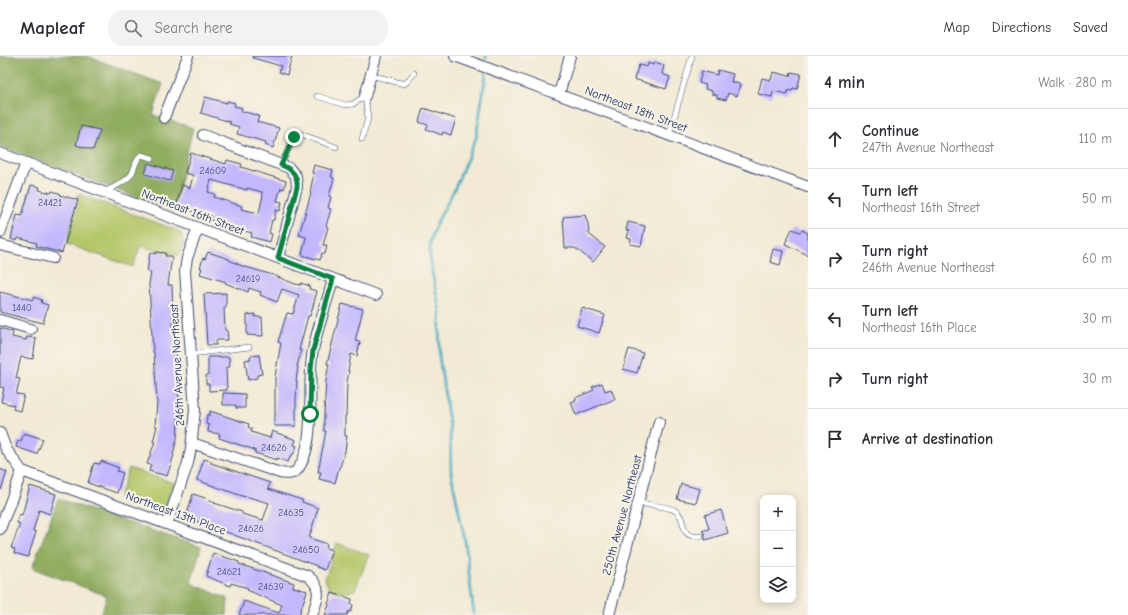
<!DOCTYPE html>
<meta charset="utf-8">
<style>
body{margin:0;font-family:"Comic Neue",sans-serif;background:#f2f2f3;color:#2b2b33}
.controls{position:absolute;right:12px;bottom:12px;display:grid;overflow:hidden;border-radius:8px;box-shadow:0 2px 10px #0003}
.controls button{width:36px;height:36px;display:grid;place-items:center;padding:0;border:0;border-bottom:1px solid #e1e1e2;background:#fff;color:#2b2b33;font:20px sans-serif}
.stop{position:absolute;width:12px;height:12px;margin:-9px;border:3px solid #0b8043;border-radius:50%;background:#fff}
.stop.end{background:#0b8043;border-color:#fff;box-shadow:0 1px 4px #0008}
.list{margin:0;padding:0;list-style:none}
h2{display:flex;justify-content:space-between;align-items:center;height:52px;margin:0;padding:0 16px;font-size:17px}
h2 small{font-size:13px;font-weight:400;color:#7c7c81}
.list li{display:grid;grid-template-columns:26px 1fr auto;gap:12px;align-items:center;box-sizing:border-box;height:60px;padding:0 16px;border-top:1px solid #e1e1e2}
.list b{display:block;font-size:15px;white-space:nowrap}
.list p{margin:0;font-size:13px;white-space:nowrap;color:#7c7c81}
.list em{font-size:13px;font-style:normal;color:#7c7c81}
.icon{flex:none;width:22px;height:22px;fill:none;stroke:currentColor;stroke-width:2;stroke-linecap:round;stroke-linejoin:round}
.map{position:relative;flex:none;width:808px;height:559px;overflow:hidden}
header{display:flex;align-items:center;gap:24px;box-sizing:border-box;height:56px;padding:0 20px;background:#fff;border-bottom:1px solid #e1e1e2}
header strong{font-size:19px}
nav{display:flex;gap:22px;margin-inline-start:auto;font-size:14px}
.search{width:280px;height:36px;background:#f2f2f3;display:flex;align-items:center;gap:10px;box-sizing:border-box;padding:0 14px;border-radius:16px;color:#7c7c81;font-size:15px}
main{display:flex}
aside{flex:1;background:#fff}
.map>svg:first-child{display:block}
</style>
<header>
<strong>Mapleaf</strong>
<div class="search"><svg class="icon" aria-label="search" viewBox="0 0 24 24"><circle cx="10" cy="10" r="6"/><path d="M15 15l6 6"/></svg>Search here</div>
<nav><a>Map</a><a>Directions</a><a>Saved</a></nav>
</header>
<main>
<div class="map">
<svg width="808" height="559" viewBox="0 0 808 559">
<rect width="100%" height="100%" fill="#f7f3e8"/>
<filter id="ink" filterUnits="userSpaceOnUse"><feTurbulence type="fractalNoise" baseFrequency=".025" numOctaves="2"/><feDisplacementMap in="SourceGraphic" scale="8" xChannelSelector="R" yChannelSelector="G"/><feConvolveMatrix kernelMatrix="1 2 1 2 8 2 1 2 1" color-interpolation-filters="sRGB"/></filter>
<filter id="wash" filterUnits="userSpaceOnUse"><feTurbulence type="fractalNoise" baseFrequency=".012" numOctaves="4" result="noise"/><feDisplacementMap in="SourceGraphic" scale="16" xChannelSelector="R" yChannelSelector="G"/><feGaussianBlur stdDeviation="0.9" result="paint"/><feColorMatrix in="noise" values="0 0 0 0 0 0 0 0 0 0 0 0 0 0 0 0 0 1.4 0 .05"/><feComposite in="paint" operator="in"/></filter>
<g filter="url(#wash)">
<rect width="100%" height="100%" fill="#f2ead4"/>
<path fill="#b5c76b" stroke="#687b64" d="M 78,138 L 179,175 C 186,185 183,189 179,200 L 140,190 L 133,211 L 67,188 Z
M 129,412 L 174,427 L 165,452 L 157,456 L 119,441 Z
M 337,487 L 369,499 L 355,534 L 344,537 L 329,533 L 325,523 Z"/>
<path fill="#90ac5f" stroke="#566e5e" d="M 0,0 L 87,0 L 163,28 L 153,59 L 193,72 L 173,155 L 0,90 Z
M 58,443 L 201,491 L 191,527 L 228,543 L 227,559 L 101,559 L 107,540 L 32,512 Z"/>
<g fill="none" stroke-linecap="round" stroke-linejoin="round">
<path stroke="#44acc4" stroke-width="2.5" d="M 486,3 L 486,0
M 474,559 L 465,485 L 451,417 L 450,373 L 439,300 L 440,256 L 430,206 L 430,187 L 435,170 L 454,134 L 476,82 L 486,17"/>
</g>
<g id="blocks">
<path fill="#c4b7fe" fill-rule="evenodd" d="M 253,0 L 292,0 L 287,19 L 279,16 L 281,10 L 253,2 Z
M 654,6 L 664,9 L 662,18 L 670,21 L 666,33 L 634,23 L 639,9 L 647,11 L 648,7 L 653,9 Z
M 718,14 L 733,18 L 731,26 L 740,28 L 737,40 L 728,37 L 726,44 L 717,42 L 717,39 L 712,38 L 712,35 L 705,33 L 706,29 L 699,27 L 702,15 L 717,19 Z
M 773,16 L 790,20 L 791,16 L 801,18 L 797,33 L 793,32 L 792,35 L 788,34 L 787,38 L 773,35 L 772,41 L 758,38 L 762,22 L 771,24 Z
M 205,41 L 227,47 L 227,45 L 235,47 L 234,50 L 242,52 L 241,55 L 259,60 L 257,66 L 279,72 L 273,92 L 265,89 L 266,86 L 237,78 L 239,71 L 229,68 L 230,66 L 201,57 Z
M 423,52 L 456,63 L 451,79 L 443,76 L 442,79 L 426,73 L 428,69 L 419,66 Z
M 81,70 L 100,74 L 93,94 L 76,89 Z
M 191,97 L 226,108 L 227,104 L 242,108 L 241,111 L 286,125 L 284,133 L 281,132 L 277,145 L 282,146 L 280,155 L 276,154 L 274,164 L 272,164 L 269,177 L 272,178 L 270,186 L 251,181 L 252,177 L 229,171 L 229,169 L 210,164 L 212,160 L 176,151 L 182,129 L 190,132 L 193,119 L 185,117 ZM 211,124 L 247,134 L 247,132 L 262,136 L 262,138 L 263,139 L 259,157 L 241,153 L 242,150 L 214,141 L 215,138 L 208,136 Z
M 148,107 L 173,115 L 170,125 L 145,118 Z
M 314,109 L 333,114 L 331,121 L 334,122 L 329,140 L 331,141 L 328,152 L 331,153 L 326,170 L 328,171 L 323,189 L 327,189 L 325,198 L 322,197 L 320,204 L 302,199 L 306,181 L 299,179 L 311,137 L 310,136 L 314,117 L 312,117 Z
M 31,129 L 40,131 L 39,134 L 51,137 L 52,135 L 61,138 L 60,139 L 78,144 L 62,197 L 36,190 L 37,187 L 18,182 L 17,185 L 11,183 L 17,159 L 22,160 Z
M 585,159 L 588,168 L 589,178 L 605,191 L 593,206 L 575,192 L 565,192 L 563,161 Z
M 628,166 L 645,170 L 641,190 L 630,188 L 631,183 L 627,182 L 629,175 L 626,174 Z
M 792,173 L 800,176 L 802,174 L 808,177 L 808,199 L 785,188 Z
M 773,193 L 783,195 L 780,209 L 770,206 Z
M 156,196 L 166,197 L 165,200 L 172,200 L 168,229 L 172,229 L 173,260 L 173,271 L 175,271 L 177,316 L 178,316 L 179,346 L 177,383 L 173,398 L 174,399 L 167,420 L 149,415 L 151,409 L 147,408 L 155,386 L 153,386 L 157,370 L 155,370 L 157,347 L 154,296 L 153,296 L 149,228 L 151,216 L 147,216 L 150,197 L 156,198 Z
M 208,196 L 229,203 L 229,204 L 242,210 L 273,219 L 295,228 L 301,229 L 301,227 L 310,230 L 309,233 L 317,235 L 312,254 L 310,260 L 308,260 L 299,294 L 301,294 L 297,311 L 298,311 L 296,325 L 297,325 L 296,343 L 296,370 L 274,370 L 274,361 L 275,361 L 275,320 L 281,287 L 278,286 L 287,257 L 293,258 L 299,239 L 282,233 L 277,246 L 260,239 L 261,236 L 249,232 L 248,236 L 225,227 L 226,226 L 200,218 L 202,212 L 200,212 L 203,202 L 205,203 Z
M 0,236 L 33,244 L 33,241 L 42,244 L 41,247 L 48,249 L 43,267 L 0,256 Z
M 226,237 L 226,252 L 224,252 L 225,274 L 227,274 L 228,284 L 216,284 L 216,289 L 207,289 L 204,238 Z
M 342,248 L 363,253 L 355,285 L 360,286 L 357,300 L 351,298 L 348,315 L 349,315 L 347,326 L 346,360 L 345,360 L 345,380 L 347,380 L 345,395 L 340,411 L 339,411 L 335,427 L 319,423 L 321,416 L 318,416 L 326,375 L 324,375 L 324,360 L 326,324 L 329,308 L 327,308 Z
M 582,252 L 605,259 L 599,277 L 577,270 Z
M 255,258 L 255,261 L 262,261 L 263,280 L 247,279 L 247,259 Z
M 0,272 L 13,276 L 12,281 L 26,284 L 27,281 L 36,282 L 33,303 L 21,301 L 16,322 L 20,323 L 16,338 L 24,339 L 20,355 L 13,353 L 14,349 L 1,346 L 4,332 L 0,331 Z
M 629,293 L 643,297 L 637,317 L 623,313 Z
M 259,299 L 262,318 L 257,319 L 257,322 L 248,324 L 245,304 L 251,303 L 250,300 Z
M 208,301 L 229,301 L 230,311 L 226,311 L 227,334 L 209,335 L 209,328 L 206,328 L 206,319 L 208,319 Z
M 602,327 L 605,335 L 611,333 L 615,343 L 576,359 L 571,346 L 576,344 L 575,342 L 594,334 L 592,331 Z
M 223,337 L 245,338 L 245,352 L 236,352 L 236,349 L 223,349 Z
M 210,355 L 249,368 L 248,371 L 252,373 L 251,376 L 270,382 L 272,375 L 296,384 L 294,389 L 297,390 L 293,399 L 291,399 L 288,406 L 277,402 L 277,404 L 255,397 L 255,394 L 219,382 L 220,378 L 208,376 L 209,369 L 206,368 L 207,359 L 210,359 Z
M 24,377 L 43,383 L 37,398 L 16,391 L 18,385 L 21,385 Z
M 204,403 L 211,405 L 211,407 L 270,427 L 268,433 L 302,444 L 302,446 L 318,452 L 309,482 L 327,488 L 326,492 L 332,494 L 325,514 L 317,511 L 317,510 L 186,461 L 193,438 L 205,442 L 215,446 L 214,447 L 242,456 L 242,458 L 263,464 L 269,447 L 245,440 L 245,441 L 197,424 Z
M 101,405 L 119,412 L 117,415 L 123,417 L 117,437 L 88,427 L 94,407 L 100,408 Z
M 0,413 L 7,416 L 1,434 L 0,433 Z
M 681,428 L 700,433 L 696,447 L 677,443 Z
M 30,430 L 56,438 L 50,458 L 39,454 L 33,475 L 36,476 L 28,501 L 14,497 L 15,493 L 11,492 L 20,468 L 17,467 L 19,458 L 22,459 Z
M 721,454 L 728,477 L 705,484 L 705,478 L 702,475 L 709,473 L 705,459 Z
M 213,497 L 239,506 L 239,508 L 294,527 L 293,531 L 307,535 L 299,559 L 239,559 L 244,545 L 279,557 L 282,549 L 247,534 L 248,532 L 231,527 L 230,530 L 206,520 Z
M 332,537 L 352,543 L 351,548 L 353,549 L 351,556 L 349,555 L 347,559 L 325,559 L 329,549 L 328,548 Z"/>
</g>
</g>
<g filter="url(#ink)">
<use href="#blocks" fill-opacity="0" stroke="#3b4b70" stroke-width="1"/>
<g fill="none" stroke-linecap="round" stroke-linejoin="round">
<g stroke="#3b4b70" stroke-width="6">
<path id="lane" d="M 371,19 L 404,28 L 408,25 L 414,17
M 317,40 L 345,49 L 353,48 L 365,40 L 368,62 L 362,83
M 669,79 L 692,0
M 281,109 L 294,81 L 298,77 L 336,91
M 104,136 C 113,131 125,127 131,119 C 135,113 135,104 141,99 L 152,102
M 191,298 L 249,291
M 639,447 C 649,449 668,450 676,455 C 688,463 677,483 701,480"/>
</g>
<g stroke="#3b4b70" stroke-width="12">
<path id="street" d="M 455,0 L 808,131
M 559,38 L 570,0
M 365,40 L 376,0
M 164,62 L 188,0
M 203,79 L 289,112 L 296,120 L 297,131 L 278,202
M 0,97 L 376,239
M 0,177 L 26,107
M 0,189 L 53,202
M 0,264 L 31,273
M 0,377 L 6,393 L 22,415 L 308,520 C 323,532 318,543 312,559
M 192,387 L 280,417 C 286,418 293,419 297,414 C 318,389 306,326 313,294 C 318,270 327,247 333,223
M 167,468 L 188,407 L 191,392 L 195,354 L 185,215 L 187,202 L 198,172
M 0,473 L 22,415
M 609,559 L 659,366"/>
</g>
<use href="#lane" stroke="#fff" stroke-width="5"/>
<use href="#street" stroke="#fff" stroke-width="10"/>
</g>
</g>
<g fill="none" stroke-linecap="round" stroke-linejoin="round" filter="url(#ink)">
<path stroke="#0b8043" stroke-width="5" d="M 294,81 L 281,109 C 292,113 298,119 297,131 L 278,202 L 333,223 L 313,294 L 311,314 L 310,358"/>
</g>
<g text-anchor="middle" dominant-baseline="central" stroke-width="4" stroke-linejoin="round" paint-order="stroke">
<g font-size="10" fill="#455186">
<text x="213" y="115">24609</text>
<text x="50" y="147">24421</text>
<text x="248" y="223">24619</text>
<text x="22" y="252">1440</text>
<text x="274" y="392">24626</text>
<text x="291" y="457">24635</text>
<text x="251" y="473">24626</text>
<text x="306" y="494">24650</text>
<text x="229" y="516">24621</text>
<text x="271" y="531">24639</text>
</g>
<g font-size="12" fill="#1b2f5e" stroke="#f7f3e8">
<text transform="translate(636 53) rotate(21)">Northeast 18th Street</text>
<text transform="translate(193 156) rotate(21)">Northeast 16th Street</text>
<text transform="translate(177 309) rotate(-93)">246th Avenue Northeast</text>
<text transform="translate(176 457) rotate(20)">Northeast 13th Place</text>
<text transform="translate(622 459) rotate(-75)">250th Avenue Northeast</text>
</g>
</g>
</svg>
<div class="controls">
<button>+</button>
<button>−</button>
<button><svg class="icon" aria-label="layers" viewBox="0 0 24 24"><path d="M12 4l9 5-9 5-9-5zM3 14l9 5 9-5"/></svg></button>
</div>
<div class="stop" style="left:310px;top:358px"></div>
<div class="stop end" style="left:294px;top:81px"></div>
</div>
<aside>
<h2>4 min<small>Walk · 280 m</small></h2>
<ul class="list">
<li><svg class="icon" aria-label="ahead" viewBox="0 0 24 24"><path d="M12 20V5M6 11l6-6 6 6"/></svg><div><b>Continue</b><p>247th Avenue Northeast</p></div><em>110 m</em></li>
<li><svg class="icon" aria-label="left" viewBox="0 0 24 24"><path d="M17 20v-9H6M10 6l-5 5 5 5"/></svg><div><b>Turn left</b><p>Northeast 16th Street</p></div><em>50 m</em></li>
<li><svg class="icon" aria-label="right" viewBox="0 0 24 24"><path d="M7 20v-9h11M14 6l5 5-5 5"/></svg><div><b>Turn right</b><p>246th Avenue Northeast</p></div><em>60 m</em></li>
<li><svg class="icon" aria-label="left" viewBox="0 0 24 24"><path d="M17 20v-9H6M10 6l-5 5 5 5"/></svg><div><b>Turn left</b><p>Northeast 16th Place</p></div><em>30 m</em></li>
<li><svg class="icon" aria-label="right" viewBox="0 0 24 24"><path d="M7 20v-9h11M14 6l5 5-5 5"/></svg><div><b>Turn right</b></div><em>30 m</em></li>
<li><svg class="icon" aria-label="arrive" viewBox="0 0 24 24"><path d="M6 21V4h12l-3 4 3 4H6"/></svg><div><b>Arrive at destination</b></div></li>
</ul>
</aside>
</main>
